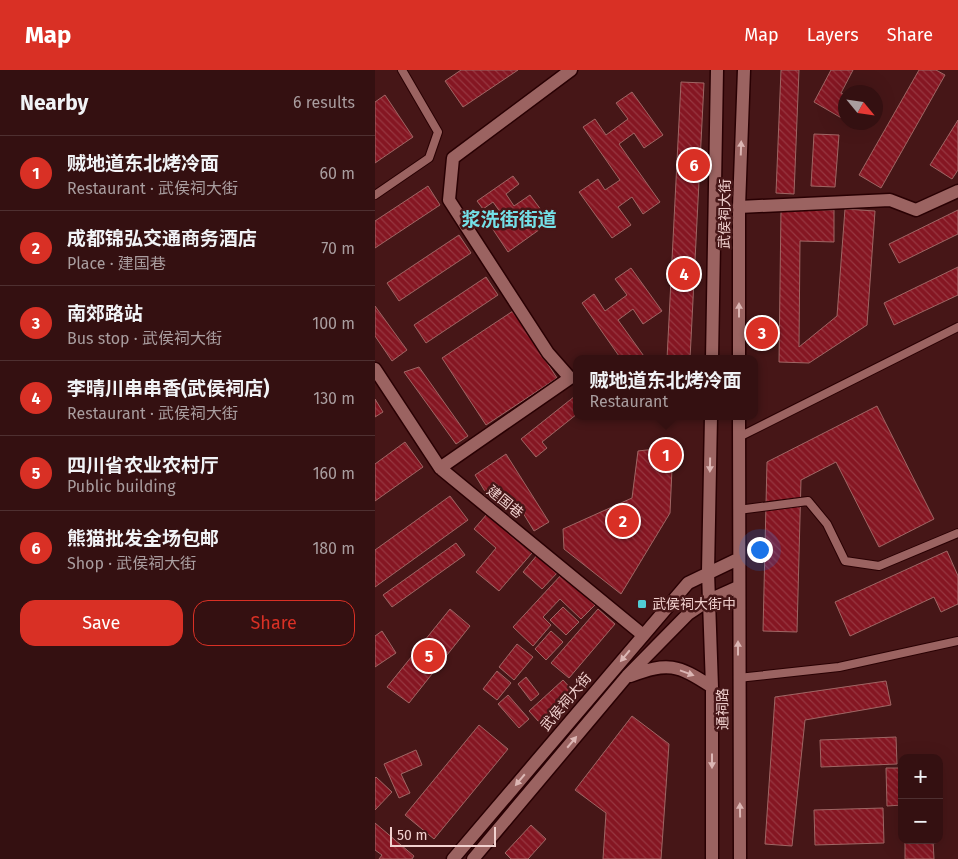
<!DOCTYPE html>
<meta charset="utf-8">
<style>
body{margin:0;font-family:"Fira Sans","Noto Sans SC",sans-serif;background:#3c191a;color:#f1f3f6}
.controls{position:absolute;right:15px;bottom:15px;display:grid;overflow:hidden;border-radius:10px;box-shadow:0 5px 20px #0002}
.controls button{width:45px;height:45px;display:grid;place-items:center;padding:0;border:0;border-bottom:1px solid #4e3031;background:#341011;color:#f1f3f6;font:25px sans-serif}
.compass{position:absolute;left:463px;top:15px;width:45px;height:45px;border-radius:50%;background:#341011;box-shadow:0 5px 20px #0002;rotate:119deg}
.scale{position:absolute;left:15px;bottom:12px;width:106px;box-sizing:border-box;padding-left:5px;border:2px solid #f1d1cf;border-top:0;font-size:14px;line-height:18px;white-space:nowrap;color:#f1d1cf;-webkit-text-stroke:4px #461617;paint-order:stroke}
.you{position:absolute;left:384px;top:479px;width:18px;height:18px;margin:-12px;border:4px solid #fff;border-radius:50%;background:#1a73e8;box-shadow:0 0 0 8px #1a73e833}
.badge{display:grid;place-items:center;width:32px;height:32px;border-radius:50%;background:#d93025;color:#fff;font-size:16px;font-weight:700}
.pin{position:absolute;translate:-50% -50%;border:2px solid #fff;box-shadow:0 1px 5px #0006}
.popup{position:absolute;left:198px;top:285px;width:185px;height:65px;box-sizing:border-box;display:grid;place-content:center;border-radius:10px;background:#341011;filter:drop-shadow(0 1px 4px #0005);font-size:16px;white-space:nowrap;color:#a99d9f}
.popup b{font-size:19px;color:#f1f3f6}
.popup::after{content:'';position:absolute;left:50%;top:100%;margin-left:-10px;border:10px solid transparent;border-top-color:#341011}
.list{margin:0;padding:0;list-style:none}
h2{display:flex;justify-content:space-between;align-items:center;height:65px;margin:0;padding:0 20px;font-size:21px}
h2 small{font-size:16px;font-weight:400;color:#a99d9f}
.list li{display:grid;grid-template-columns:32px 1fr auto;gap:15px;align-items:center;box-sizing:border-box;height:75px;padding:0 20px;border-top:1px solid #4e3031}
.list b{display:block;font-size:19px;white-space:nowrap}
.list p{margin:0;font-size:16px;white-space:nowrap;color:#a99d9f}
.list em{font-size:16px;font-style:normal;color:#a99d9f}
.actions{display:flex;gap:10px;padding:15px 20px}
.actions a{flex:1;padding:11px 0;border:1px solid #d93025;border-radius:15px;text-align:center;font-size:18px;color:#d93025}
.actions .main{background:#d93025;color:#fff}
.map{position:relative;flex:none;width:583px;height:789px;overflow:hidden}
header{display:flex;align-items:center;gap:30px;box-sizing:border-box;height:70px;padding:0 25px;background:#d93025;color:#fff}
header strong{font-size:24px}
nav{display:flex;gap:28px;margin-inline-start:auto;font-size:18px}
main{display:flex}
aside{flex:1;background:#341011}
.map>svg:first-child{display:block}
</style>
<header>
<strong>Map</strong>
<nav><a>Map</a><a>Layers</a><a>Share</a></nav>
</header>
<main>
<aside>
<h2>Nearby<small>6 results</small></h2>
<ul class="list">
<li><span class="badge">1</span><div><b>贼地道东北烤冷面</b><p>Restaurant · 武侯祠大街</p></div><em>60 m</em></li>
<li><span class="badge">2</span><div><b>成都锦弘交通商务酒店</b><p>Place · 建国巷</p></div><em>70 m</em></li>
<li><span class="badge">3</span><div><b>南郊路站</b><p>Bus stop · 武侯祠大街</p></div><em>100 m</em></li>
<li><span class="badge">4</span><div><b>李晴川串串香(武侯祠店)</b><p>Restaurant · 武侯祠大街</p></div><em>130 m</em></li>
<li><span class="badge">5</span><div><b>四川省农业农村厅</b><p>Public building</p></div><em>160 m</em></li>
<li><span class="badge">6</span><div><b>熊猫批发全场包邮</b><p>Shop · 武侯祠大街</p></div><em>180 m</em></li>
</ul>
<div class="actions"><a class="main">Save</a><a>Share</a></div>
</aside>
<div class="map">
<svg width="583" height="789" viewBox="0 0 583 789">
<defs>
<pattern id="building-back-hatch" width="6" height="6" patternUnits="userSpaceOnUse" patternTransform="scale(1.25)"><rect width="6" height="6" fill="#851622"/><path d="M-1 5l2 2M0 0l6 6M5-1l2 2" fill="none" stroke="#973741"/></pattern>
</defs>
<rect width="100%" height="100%" fill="#461617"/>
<path fill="url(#building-back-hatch)" stroke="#9f6664" d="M 86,0 L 143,0 L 88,37 L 70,11 Z
M 406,0 L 424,0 L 419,124 L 401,123 Z
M 456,0 L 478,0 L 466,23 L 470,25 L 470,50 L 439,32 Z
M 544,0 L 561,0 L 570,5 L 506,118 L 484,105 Z
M 306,12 L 329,13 L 315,289 L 292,289 Z
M 257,22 L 288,65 L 269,78 L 259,63 L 244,74 L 285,132 L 268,144 L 257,127 L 243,137 L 256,155 L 237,168 L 204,122 L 223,109 L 230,120 L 245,110 L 208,57 L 220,49 L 231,65 L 253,49 L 241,33 Z
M 10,25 L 38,67 L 0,93 L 0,32 Z
M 583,50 L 583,100 L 577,109 L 555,95 Z
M 439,64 L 464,65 L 460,117 L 436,116 Z
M 138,106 L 144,114 L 131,124 L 139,136 L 155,125 L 175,152 L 133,182 L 115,155 L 128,146 L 118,132 L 108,139 L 102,131 Z
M 53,116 L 65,135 L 0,178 L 0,151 Z
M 406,139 L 459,140 L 459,172 L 425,171 L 424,277 L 462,246 L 470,139 L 500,141 L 492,255 L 434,293 L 404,292 Z
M 583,140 L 583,164 L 524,193 L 514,174 Z
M 84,165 L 96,183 L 24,231 L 12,213 Z
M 583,197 L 583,225 L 519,255 L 509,233 Z
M 256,198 L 287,241 L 268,254 L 258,239 L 243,250 L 271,289 L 240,289 L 244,286 L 207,233 L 219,224 L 230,241 L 252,225 L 240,209 Z
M 111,207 L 123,225 L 51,273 L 39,255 Z
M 0,236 L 32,280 L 17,291 L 0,266 Z
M 138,241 L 182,308 L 111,355 L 67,288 Z
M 44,297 L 93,366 L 81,374 L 29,302 Z
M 200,326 L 202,344 L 167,372 L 172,378 L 161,387 L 146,369 Z
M 0,329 L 8,342 L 0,347 Z
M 502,336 L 559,449 L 504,477 L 461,392 L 426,410 L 422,562 L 388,561 L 392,392 Z
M 30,372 L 48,397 L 0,431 L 0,394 Z
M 298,377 L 295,443 L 246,524 L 189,479 L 188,459 L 257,428 L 263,381 Z
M 131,384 L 174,452 L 159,461 L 148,443 L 140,445 L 124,425 L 114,428 L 100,405 Z
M 75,426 L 93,450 L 0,517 L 0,480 Z
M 112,444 L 157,483 L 124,521 L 101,502 L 121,478 L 99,459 Z
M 81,473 L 90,485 L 17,537 L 8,525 Z
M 572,481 L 583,506 L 583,534 L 566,542 L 559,527 L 475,566 L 460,532 Z
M 163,484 L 183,502 L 167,519 L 148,502 Z
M 187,504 L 220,535 L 206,549 L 185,529 L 168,547 L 176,555 L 158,576 L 138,557 Z
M 188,537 L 204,552 L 191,565 L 175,550 Z
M 75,539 L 95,556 L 34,633 L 12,617 Z
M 223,539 L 240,554 L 194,608 L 176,593 Z
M 7,561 L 21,583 L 0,597 L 0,566 Z
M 176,561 L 188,572 L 171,590 L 160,579 Z
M 142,574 L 158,587 L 139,610 L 124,597 Z
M 122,601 L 136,613 L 122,630 L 108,619 Z
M 151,607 L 164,624 L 156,631 L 143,614 Z
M 188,610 L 198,621 L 164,652 L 154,641 Z
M 511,611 L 516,635 L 430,650 L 417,776 L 390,774 L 400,627 Z
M 133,625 L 154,649 L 144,658 L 123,634 Z
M 257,646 L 294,674 L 286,789 L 228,789 L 231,743 L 200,720 Z
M 104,655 L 133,679 L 59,769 L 30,745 Z
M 521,667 L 522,694 L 446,697 L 445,670 Z
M 41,680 L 47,695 L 26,704 L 35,723 L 24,728 L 9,694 Z
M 511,698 L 527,698 L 527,735 L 512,736 Z
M 1,707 L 17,722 L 0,740 L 0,708 Z
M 508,738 L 509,773 L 440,775 L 439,740 Z
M 0,753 L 39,786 L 37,789 L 4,789 L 7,785 L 0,780 Z
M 156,755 L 171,769 L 153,789 L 136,789 L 130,783 Z
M 530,770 L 558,770 L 559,789 L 530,789 Z"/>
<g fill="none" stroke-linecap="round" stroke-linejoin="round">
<g stroke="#290003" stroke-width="10">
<path id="lane" d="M 0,125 L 54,88 L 63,62 L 27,0
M 364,367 L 583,257
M 363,440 L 433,431 L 452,454 L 470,491 L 504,496 L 583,463
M 363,608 L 464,597 L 583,571"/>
</g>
<g stroke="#290003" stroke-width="15">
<path id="street" d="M 364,137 L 515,130 L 541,140 L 583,121
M 0,299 L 65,398 L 268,565
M 65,398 L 195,308 L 173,283 L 74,130 L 78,88 L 196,0"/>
</g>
<g stroke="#290003" stroke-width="15">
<path id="secondary" d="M 337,289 L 342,0
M 364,289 L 364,137 L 369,0
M 336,346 L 333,502 L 337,617 L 337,789
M 364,346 L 365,789
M 255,606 C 293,592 302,594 337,617
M 78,789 L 313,513 L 363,489
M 98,789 L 252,606 L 313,544 L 334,530 L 363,517"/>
</g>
<use href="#lane" stroke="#9b6361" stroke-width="8"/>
<use href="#street" stroke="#9b6361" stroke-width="12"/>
<use href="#secondary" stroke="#9b6361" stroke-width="12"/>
</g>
<defs><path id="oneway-solid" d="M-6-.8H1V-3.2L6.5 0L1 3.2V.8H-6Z" transform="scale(1.25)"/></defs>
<g fill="#dcb6b4">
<use href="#oneway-solid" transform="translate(366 78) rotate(-88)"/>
<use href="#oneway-solid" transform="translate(364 240) rotate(-90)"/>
<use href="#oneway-solid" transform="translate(335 395) rotate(91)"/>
<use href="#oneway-solid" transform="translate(363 578) rotate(-90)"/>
<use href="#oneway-solid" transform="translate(250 586) rotate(130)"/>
<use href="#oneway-solid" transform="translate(312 603) rotate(20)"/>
<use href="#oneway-solid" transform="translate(197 672) rotate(-50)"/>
<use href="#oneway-solid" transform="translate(337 691) rotate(90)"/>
<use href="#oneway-solid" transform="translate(145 710) rotate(130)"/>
<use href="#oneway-solid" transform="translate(365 740) rotate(-91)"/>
</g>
<rect fill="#51ccd4" stroke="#461617" stroke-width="2" x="262" y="529" width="10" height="10" rx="2.5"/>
<g text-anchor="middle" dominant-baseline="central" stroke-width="5" stroke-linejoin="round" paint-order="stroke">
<g font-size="14" fill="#f1d1cf" stroke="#461617">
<text transform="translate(350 144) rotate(-89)">武侯祠大街</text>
<text transform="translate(130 432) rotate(39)">建国巷</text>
<text transform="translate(191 632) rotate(-50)">武侯祠大街</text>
<text transform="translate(348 639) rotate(-91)">通祠路</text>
</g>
<g font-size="14" fill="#f1d1cf" stroke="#461617" text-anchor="start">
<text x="277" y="534">武侯祠大街中</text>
</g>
<g font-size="19" font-weight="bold" fill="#74e0e8" stroke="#461617">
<text x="134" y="149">浆洗街街道</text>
</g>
</g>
</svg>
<div class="controls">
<button>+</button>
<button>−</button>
</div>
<svg class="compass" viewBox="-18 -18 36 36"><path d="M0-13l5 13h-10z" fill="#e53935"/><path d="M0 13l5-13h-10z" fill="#a99d9f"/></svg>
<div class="scale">50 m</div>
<div class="you"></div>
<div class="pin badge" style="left:291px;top:385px">1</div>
<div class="popup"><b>贼地道东北烤冷面</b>Restaurant</div>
<div class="pin badge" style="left:248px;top:451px">2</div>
<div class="pin badge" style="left:387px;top:263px">3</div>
<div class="pin badge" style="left:309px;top:204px">4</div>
<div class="pin badge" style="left:54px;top:586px">5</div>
<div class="pin badge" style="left:319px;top:95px">6</div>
</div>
</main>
